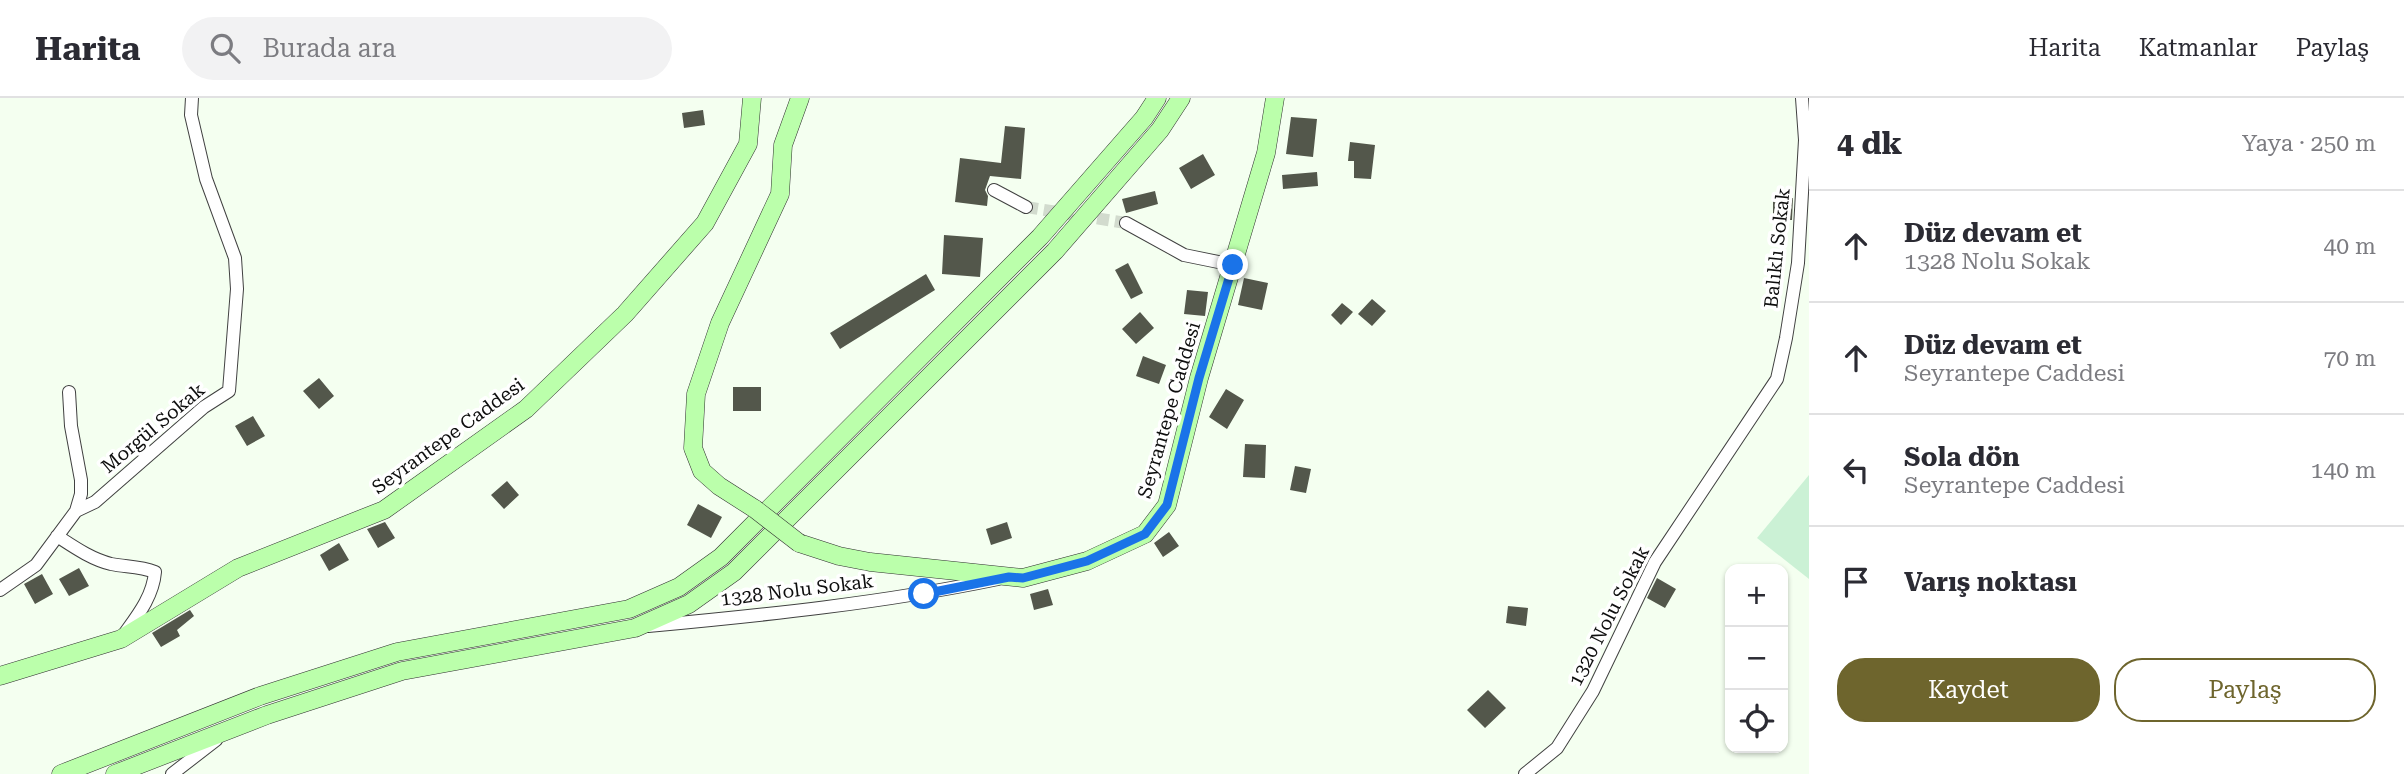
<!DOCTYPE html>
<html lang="tr">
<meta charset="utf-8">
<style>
body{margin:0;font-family:"Roboto Serif",serif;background:#f2f2f3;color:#2b2b33}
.controls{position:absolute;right:21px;bottom:21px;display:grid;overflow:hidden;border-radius:14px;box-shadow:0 2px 5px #0004}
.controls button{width:63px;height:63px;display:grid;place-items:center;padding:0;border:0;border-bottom:2px solid #e1e1e2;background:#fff;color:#2b2b33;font:35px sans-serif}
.stop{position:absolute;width:21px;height:21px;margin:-16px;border:5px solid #1a73e8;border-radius:50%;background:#fff}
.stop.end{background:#1a73e8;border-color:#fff;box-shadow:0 2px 7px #0008}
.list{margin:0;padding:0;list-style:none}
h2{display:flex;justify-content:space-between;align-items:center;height:91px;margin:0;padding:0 28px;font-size:30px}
h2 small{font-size:23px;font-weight:400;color:#7c7c81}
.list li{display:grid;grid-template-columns:46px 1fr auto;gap:21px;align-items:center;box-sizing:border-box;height:112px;padding:0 28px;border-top:2px solid #e1e1e2}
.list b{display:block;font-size:26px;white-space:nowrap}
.list p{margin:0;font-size:23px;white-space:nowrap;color:#7c7c81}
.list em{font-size:23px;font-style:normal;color:#7c7c81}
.actions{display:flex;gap:14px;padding:21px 28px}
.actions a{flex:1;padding:16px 0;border:2px solid #6e652d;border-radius:28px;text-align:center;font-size:24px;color:#6e652d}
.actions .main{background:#6e652d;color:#fff}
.icon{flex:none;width:38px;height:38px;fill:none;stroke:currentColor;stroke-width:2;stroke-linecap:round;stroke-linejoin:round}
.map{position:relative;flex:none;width:1809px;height:676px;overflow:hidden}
header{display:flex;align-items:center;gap:42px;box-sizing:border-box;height:98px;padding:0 35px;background:#fff;border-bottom:2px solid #e1e1e2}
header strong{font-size:33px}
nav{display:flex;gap:38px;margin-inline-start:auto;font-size:24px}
.search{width:490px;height:63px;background:#f2f2f3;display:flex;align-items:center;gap:18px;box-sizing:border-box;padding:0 24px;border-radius:38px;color:#7c7c81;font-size:26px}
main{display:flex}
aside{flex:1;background:#fff}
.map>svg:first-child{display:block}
</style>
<header>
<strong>Harita</strong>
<div class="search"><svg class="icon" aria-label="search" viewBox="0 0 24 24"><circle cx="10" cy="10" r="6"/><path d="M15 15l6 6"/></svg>Burada ara</div>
<nav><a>Harita</a><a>Katmanlar</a><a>Paylaş</a></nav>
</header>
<main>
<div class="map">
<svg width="1809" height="676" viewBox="0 0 1809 676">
<rect width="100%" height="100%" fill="#f4fff0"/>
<path fill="#cbf1d5" d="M 1809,377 L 1809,481 L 1757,440 Z"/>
<path fill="#53574b" d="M 703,12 L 705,27 L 684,30 L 682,15 Z
M 1291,19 L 1317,21 L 1313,59 L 1286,56 Z
M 1005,28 L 1025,30 L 1021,81 L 990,78 L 985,92 L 988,98 L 987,108 L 955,104 L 960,60 L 1001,65 Z
M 1350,44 L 1375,47 L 1371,81 L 1354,80 L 1354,63 L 1348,63 Z
M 1203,56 L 1215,77 L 1191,91 L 1179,70 Z
M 1317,74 L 1318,88 L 1283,91 L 1282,77 Z
M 1155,93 L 1158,106 L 1126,115 L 1122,101 Z
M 1773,99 L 1793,100 L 1792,122 L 1773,122 Z
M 944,137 L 983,140 L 980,179 L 942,176 Z
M 1128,165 L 1143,195 L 1131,201 L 1115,172 Z
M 926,176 L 935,192 L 840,251 L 830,235 Z
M 1244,180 L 1268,185 L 1262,212 L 1238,207 Z
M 1187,192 L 1208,194 L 1205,218 L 1184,216 Z
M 1372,201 L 1386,213 L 1372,228 L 1358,216 Z
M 1342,205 L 1353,214 L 1341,227 L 1331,217 Z
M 1140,214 L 1154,230 L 1136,246 L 1122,231 Z
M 1143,258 L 1166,267 L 1159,286 L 1136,278 Z
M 319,280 L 334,298 L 319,311 L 303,293 Z
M 733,289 L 761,289 L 761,313 L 733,313 Z
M 1226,291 L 1244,302 L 1227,331 L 1209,319 Z
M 253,318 L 265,338 L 247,348 L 235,328 Z
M 1245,346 L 1266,347 L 1265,380 L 1243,379 Z
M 1295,368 L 1311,371 L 1306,395 L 1290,392 Z
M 507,383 L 519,397 L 504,411 L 491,397 Z
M 698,406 L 722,419 L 711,440 L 687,427 Z
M 385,424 L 395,440 L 378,450 L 367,431 Z
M 1007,424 L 1012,440 L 991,447 L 986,431 Z
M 1169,434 L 1179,448 L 1163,459 L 1154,445 Z
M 339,445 L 349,462 L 329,473 L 320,457 Z
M 79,470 L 89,488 L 69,498 L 59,481 Z
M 42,476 L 53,496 L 35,506 L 24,486 Z
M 1657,480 L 1676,491 L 1665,510 L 1647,500 Z
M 1048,491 L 1053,507 L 1034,512 L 1030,496 Z
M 1508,508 L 1528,510 L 1526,528 L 1506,525 Z
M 190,512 L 194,518 L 177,532 L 180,538 L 161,549 L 152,535 Z
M 1488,592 L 1506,610 L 1485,630 L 1467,612 Z"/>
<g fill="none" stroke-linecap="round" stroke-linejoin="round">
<path stroke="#d2dbce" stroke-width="12" stroke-dasharray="12 6" stroke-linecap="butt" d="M 1026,109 L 1126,125"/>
<g stroke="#414141" stroke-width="14">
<path id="street" d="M 994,92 L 1026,109
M 1126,125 L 1184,157 L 1233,167
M 76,413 L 95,404 L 204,309 L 229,293 L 237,191 L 235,160 L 206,81 L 191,17 L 192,0
M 57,438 C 74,449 91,461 111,466 C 126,469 140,468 155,474 C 153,498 138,517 125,535
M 0,492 L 36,467 L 76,413 L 81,396 L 81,382 L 71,328 L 69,294
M 648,528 C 766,517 882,505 998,481
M 172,676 L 216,642
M 1525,676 L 1557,650 L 1593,593 L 1655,464 L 1777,281 L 1786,240 L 1798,165 L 1805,42 L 1802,0"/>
</g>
<g stroke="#303030" stroke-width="19">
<path id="secondary" d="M 755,411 L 719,388 L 702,373 L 693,350 L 696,296 L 720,225 L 780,96 L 783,47 L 800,0
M 799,445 L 839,458 L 870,464 L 1023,480 L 1087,463 L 1145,436 L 1167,407 L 1199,280 L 1266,55 L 1275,0
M 0,578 L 121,541 L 238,470 L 384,412 L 526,311 L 625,216 L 705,125 L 748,46 L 752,0
M 61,676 L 260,598 L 397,554 L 629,511 L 679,489 L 721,459 L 1040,139 L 1144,20 L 1157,0
M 115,676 L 267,617 L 402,573 L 635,530 L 689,506 L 734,474 L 1055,153 L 1160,32 L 1181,0"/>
</g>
<use href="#street" stroke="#fff" stroke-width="12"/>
<use href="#secondary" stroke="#bbffab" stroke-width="18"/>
<g stroke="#303030" stroke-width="19" stroke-linecap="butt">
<path id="secondary-bridge" d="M 755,411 L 799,445"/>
</g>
<use href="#secondary-bridge" stroke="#bbffab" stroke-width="18"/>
</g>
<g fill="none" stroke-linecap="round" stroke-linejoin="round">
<path stroke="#1a73e8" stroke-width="9" d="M 924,496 L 1009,479 L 1023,480 L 1087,463 L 1145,436 L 1167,407 L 1199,280 L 1233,167"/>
</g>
<g text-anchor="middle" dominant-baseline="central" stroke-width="7" stroke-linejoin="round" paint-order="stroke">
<g font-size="19" fill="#0e0e0e" stroke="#fff">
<text transform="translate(1777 150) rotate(-84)">Balıklı Sokak</text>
<text transform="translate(1169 312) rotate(-74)">Seyrantepe Caddesi</text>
<text transform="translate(153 330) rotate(-40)">Morgül Sokak</text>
<text transform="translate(448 338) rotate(-36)">Seyrantepe Caddesi</text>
<text transform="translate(797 492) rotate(-7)">1328 Nolu Sokak</text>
<text transform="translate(1609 518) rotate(-63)">1320 Nolu Sokak</text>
</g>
</g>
</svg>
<div class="controls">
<button>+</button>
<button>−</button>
<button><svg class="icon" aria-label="locate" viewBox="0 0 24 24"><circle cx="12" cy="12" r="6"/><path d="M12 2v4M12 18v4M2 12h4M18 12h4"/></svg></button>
</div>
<div class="stop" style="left:924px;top:496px"></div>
<div class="stop end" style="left:1233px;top:167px"></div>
</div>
<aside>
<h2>4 dk<small>Yaya · 250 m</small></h2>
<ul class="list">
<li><svg class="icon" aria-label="ahead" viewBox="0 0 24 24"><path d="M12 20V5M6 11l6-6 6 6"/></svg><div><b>Düz devam et</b><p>1328 Nolu Sokak</p></div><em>40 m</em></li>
<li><svg class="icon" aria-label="ahead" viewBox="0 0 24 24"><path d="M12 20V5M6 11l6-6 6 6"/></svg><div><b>Düz devam et</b><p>Seyrantepe Caddesi</p></div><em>70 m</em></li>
<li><svg class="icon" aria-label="left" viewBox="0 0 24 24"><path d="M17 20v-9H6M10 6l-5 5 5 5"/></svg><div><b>Sola dön</b><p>Seyrantepe Caddesi</p></div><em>140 m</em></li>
<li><svg class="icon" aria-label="arrive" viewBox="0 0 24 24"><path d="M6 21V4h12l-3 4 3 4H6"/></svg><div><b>Varış noktası</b></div></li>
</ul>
<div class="actions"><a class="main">Kaydet</a><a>Paylaş</a></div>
</aside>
</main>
